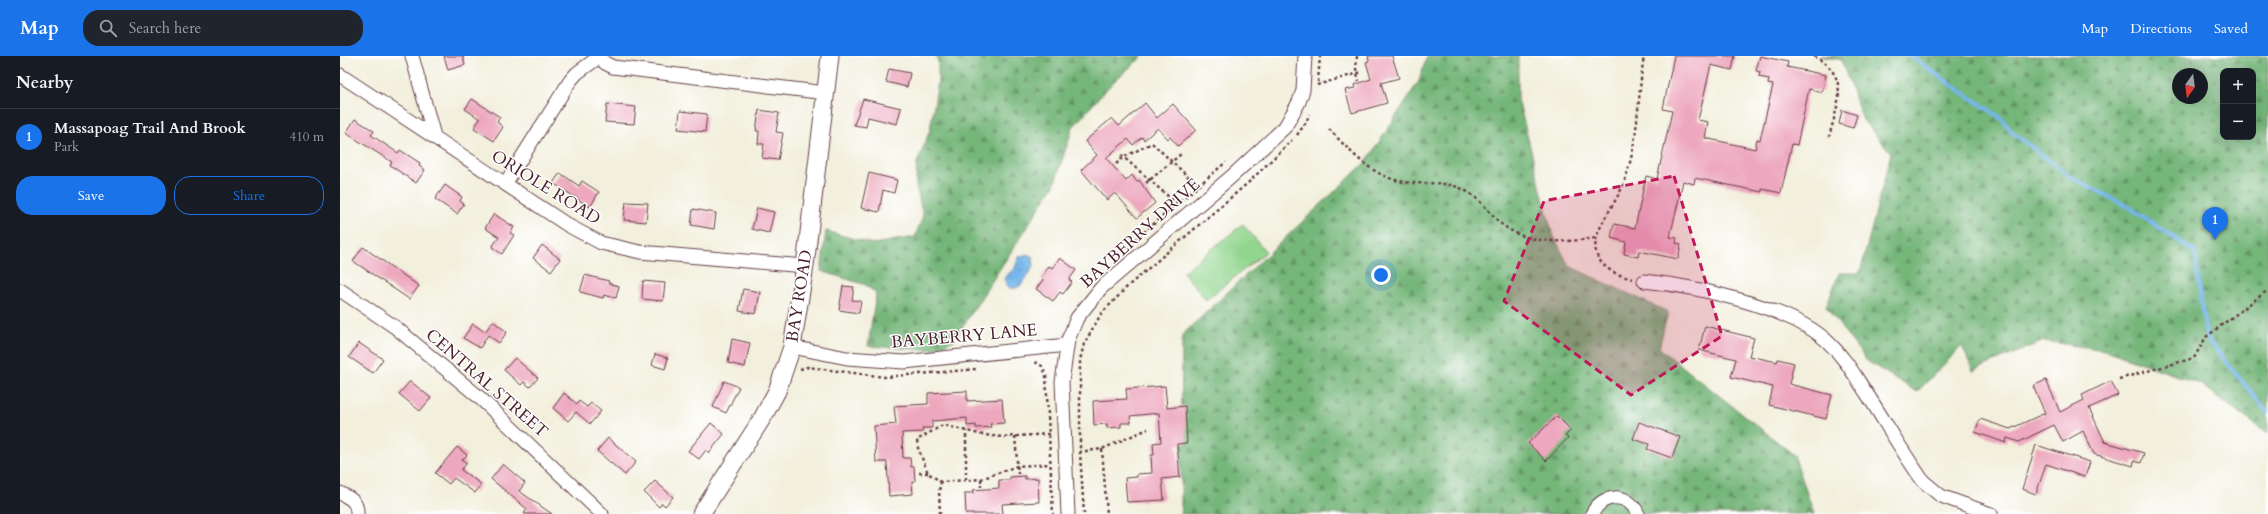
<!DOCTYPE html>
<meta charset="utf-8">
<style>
body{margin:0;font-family:Cardo,serif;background:#20242c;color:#f1f3f6}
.controls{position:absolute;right:12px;top:12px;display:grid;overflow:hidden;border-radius:8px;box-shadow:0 4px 16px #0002}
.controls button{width:36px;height:36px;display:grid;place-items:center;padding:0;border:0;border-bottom:1px solid #363941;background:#171b24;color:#f1f3f6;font:20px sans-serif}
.compass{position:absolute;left:1832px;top:12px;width:36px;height:36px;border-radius:50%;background:#171b24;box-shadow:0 4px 16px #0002;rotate:194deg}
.you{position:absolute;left:1041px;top:219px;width:14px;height:14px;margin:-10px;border:3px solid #fff;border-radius:50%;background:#1a73e8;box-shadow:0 0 0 6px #1a73e833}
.badge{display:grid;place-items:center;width:26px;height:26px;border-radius:50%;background:#1a73e8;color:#fff;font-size:13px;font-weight:700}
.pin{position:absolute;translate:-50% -33px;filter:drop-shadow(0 1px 2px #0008)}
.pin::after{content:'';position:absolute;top:21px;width:14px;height:12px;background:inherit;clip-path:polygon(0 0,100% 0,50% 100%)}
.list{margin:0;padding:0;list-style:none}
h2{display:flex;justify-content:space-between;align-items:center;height:52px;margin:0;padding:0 16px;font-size:17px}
h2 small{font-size:13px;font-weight:400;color:#9ea1a6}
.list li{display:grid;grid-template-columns:26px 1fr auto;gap:12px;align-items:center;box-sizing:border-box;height:56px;padding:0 16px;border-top:1px solid #363941}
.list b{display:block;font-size:15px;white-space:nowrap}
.list p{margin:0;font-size:13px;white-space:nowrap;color:#9ea1a6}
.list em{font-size:13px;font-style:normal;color:#9ea1a6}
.actions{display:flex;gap:8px;padding:12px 16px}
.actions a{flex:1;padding:9px 0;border:1px solid #1a73e8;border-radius:16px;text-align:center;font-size:14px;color:#1a73e8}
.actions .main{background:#1a73e8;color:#fff}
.icon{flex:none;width:22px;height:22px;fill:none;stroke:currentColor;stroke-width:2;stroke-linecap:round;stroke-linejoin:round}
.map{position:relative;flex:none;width:1928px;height:458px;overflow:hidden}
header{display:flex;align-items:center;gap:24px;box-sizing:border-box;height:56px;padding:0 20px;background:#1a73e8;color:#fff}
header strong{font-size:19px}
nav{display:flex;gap:22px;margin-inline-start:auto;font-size:14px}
.search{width:280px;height:36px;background:#20242c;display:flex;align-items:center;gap:10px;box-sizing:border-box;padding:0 14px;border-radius:16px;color:#9ea1a6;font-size:15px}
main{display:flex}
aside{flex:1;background:#171b24}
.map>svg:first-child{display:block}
</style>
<header>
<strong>Map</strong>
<div class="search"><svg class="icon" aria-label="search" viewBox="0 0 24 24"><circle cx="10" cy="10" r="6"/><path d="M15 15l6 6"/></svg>Search here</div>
<nav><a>Map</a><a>Directions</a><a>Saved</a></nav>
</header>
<main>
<aside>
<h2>Nearby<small></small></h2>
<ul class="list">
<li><span class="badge">1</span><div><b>Massapoag Trail And Brook</b><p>Park</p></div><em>410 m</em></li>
</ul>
<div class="actions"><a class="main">Save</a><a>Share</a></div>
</aside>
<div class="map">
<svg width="1928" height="458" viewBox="0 0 1928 458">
<defs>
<pattern id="forest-firs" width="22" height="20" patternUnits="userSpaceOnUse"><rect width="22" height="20" fill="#75b679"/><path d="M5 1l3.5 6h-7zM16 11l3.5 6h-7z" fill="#629363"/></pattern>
<pattern id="water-ripples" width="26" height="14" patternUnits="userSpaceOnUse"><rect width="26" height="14" fill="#76b6ea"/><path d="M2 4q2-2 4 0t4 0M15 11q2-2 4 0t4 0" fill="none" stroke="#6393be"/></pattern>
</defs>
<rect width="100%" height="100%" fill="#fff"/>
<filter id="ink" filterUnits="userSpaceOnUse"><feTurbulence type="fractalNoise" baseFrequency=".025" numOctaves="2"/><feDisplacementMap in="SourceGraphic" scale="8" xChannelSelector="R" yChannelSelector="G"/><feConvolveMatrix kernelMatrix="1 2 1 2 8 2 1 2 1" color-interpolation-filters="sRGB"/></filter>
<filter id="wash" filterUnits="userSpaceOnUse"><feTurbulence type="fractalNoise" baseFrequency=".012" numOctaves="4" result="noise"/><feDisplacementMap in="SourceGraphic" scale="16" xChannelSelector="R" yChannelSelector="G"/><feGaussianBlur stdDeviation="0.9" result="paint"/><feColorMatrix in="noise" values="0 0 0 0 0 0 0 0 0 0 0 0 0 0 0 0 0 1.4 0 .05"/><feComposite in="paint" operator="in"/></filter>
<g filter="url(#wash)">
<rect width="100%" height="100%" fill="#f2efdc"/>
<path fill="#92d58e" stroke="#6e7a5c" d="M 903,168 L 926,196 L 866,244 L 843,216 Z"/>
<path fill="url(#forest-firs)" stroke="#606a52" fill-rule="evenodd" d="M 596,0 L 803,0 L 773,26 L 733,71 L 714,129 L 614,284 L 593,294 L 528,290 L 536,238 L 526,229 L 481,215 L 486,175 L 533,188 L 575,181 L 583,159 L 576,130 L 577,107 L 590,74 L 598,25 L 598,6 Z
M 1087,0 L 1178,0 L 1178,43 L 1212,177 L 1229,210 L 1328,256 L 1319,292 L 1454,399 L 1474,458 L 841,458 L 842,279 L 1026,106 L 1079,25 Z
M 1480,0 L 1928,0 L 1928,378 L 1860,328 L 1765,294 L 1704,285 L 1633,315 L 1622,290 L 1577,336 L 1527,305 L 1486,251 L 1499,217 L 1520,217 L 1551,97 L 1523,64 L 1501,4 ZM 1883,15 L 1913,15 L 1913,81 L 1883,81 ZM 1838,18 L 1862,18 L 1862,42 L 1838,42 Z"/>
<path fill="url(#water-ripples)" stroke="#606a8a" d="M 687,198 L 693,201 L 694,210 C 687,218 683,235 670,232 L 666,229 L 665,221 L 675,212 L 679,201 Z"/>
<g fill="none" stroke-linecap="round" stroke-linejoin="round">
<path stroke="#76b6ea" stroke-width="4" d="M 1570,0 L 1662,63 L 1673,77 L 1731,121 L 1789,151 L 1855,196 L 1866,281 L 1928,357"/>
</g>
<g id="blocks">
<path fill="#eda7be" d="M 104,0 L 123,0 L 125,9 L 108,14 Z
M 1028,0 L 1052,0 L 1059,22 L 1041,27 L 1047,47 L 1012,57 L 1005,34 L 1015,32 L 1014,29 L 1031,23 L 1026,6 L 1029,5 Z
M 1334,0 L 1395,0 L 1392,14 L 1371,9 L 1358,64 L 1368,66 L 1365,82 L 1415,93 L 1417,83 L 1420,84 L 1433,29 L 1428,28 L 1429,23 L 1419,21 L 1420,16 L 1416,15 L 1420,0 L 1448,6 L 1447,11 L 1486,19 L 1482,36 L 1469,33 L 1457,89 L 1452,88 L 1441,137 L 1422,133 L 1422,136 L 1355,122 L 1354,128 L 1343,125 L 1330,181 L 1337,182 L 1336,187 L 1341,188 L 1338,203 L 1299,195 L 1298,201 L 1284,198 L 1286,186 L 1271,182 L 1274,168 L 1295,172 L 1306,120 L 1317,123 L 1332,55 L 1323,53 Z
M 549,13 L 570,17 L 567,31 L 546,26 Z
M 132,43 L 160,61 L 157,66 L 163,71 L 154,85 L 134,72 L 140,63 L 125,53 Z
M 523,43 L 561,52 L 557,68 L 528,61 L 526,71 L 514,69 Z
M 805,47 L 817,62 L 833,48 L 856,74 L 838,90 L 830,81 L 828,83 L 818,72 L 804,84 L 802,81 L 793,89 L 788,83 L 766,102 L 786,125 L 792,119 L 797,126 L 799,124 L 815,147 L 797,162 L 775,137 L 767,144 L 741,114 L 757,99 L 745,85 L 772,62 L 779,70 Z
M 267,48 L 296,51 L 294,68 L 265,66 Z
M 419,54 L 439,57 L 436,76 L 443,77 L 438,104 L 422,102 L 424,88 L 418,88 L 419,75 L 416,75 Z
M 1502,54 L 1517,59 L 1513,72 L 1499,68 Z
M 340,55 L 367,58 L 365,76 L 338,73 Z
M 15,63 L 34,75 L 31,79 L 58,97 L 60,94 L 80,107 L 79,110 L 85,114 L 76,127 L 50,109 L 52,106 L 6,77 Z
M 220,117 L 239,130 L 242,125 L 259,136 L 250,151 L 213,127 Z
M 529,117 L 557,124 L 554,137 L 543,134 L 539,156 L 521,152 Z
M 105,129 L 122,141 L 120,145 L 124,148 L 117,158 L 95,143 Z
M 286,146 L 308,147 L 306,166 L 284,164 Z
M 417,152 L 434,156 L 429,177 L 412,173 Z
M 353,153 L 376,157 L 374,173 L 351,169 Z
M 154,158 L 174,171 L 170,177 L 174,179 L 162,198 L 152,191 L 159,181 L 145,172 Z
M 202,189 L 220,203 L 211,215 L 193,202 Z
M 23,191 L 79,230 L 69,243 L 13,205 Z
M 720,202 L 736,214 L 729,224 L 732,226 L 723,238 L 720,236 L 713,245 L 696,233 L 703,224 L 701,222 L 709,210 L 712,212 Z
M 245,219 L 269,225 L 268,227 L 279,230 L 276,242 L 264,239 L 263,242 L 240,236 Z
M 303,225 L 325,227 L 323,245 L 302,243 Z
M 503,230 L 514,231 L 512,244 L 521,245 L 519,257 L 499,254 Z
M 403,233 L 420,236 L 416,258 L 399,255 Z
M 153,265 L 167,276 L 159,287 L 148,279 L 140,292 L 123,282 L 133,268 L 145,276 Z
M 1365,270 L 1414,282 L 1409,300 L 1437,306 L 1438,303 L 1454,307 L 1449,328 L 1492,339 L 1486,363 L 1429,349 L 1433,331 L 1391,321 L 1396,303 L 1359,294 Z
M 392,283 L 410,287 L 405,311 L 388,307 Z
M 19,287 L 43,303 L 33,317 L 9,301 Z
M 315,298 L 328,302 L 325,313 L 312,309 Z
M 175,302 L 198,322 L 190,331 L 184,326 L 181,329 L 164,314 Z
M 1706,324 L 1720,356 L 1744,344 L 1742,339 L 1771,325 L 1778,339 L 1749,352 L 1765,386 L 1804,397 L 1801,407 L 1794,405 L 1793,410 L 1754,398 L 1743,375 L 1723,386 L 1714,369 L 1679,386 L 1667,382 L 1666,387 L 1635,376 L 1640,363 L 1670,373 L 1705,357 L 1693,330 Z
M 70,325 L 91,342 L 80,355 L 59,338 Z
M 384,325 L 399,331 L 386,357 L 373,351 Z
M 825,330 L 827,352 L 845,350 L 847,387 L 837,388 L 840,421 L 822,423 L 824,444 L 787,446 L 785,422 L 797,421 L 797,418 L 812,417 L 811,399 L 814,399 L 813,387 L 821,386 L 819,357 L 790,360 L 791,367 L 781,367 L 781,371 L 767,372 L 767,368 L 754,369 L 753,345 L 787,343 L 786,333 Z
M 627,335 L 627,345 L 662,343 L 664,367 L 650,368 L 651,371 L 636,372 L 636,369 L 627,370 L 627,362 L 592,365 L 592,372 L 582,372 L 583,376 L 562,377 L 563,402 L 570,402 L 571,411 L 574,410 L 575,425 L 572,426 L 573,438 L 549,440 L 547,406 L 536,406 L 534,370 L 556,368 L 554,350 L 588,348 L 588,337 Z
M 224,337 L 237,348 L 239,345 L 247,351 L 251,347 L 261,355 L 250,368 L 236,356 L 228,365 L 213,352 Z
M 1217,360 L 1231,374 L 1225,380 L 1228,382 L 1206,405 L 1188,387 Z
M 1299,366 L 1340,381 L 1332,402 L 1307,393 L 1309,388 L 1293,383 Z
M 371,367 L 384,378 L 369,397 L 366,394 L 359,403 L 348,395 Z
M 268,382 L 296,406 L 285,419 L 257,395 Z
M 1696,389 L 1750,406 L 1745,421 L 1706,408 L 1696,438 L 1682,433 Z
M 117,391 L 127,399 L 122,404 L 127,407 L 121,414 L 141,428 L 135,437 L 114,422 L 109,428 L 95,417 Z
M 163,408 L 185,427 L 179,435 L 212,458 L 184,458 L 187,453 L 151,423 Z
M 685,420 L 685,423 L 698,422 L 699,446 L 662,448 L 663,458 L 626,458 L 625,437 L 634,437 L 633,434 L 659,432 L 659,424 L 670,424 L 670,421 Z
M 315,425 L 333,441 L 325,450 L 322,447 L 319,451 L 304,436 Z"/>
</g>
</g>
<g filter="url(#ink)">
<use href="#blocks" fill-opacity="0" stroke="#633e46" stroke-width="1"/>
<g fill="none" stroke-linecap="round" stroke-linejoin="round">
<g stroke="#633e46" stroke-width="15">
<path id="minor" d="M 72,0 L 94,80
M 258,0 L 265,7 L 273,11 L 486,37
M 0,19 L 229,170 L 261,187 L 300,196 L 465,210
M 165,128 L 230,25 L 237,17 L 259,1
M 1304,225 C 1353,230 1454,251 1489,287 C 1505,302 1515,320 1527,338 C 1546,367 1563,397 1583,425 L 1601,440 L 1651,458
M 0,234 L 55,271 L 139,341 L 262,458
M 452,291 L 507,302 L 564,306 L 727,289
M 0,437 C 10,442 18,446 17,458
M 728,458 L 722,326 L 728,284 L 737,262 L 761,232 L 891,121 L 945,71 L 959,46 L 963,34 L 965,0
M 1252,458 C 1262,437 1288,436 1298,458"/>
</g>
<g stroke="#633e46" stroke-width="19">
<path id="major" d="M 361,458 L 423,361 L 437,335 L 452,291 L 465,210 L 490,0"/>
</g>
<path stroke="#633e46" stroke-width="2.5" stroke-dasharray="3 3" stroke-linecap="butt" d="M 1017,0 L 1016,13 L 1019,25
M 1474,0 C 1511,21 1498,46 1489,81
M 978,26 L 980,0
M 977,29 L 1022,16
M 989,73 C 1014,99 1035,125 1074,127 C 1090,128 1106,125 1122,133 C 1137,140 1147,153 1158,165 C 1183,189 1224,187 1256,182
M 957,79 L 967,65 L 969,58
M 781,99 L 837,148
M 776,108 L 784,101 L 812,87 L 858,130
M 806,127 L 841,98
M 781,196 L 886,106
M 1293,223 C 1279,220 1260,212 1256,196 C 1251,176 1276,148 1283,129 C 1299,87 1297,44 1304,0
M 695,306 L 702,310 L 706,319 L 713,458
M 460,313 L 467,311 L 545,321 L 637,313
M 1779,323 L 1854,302 L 1866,281 L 1928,234
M 709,378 L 663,381 L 643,379 L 603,369 L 577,384 L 578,392 L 588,417 L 601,426 L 641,423 L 677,410 L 710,408
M 675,380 L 678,418
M 762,393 L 767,458
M 739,396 L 762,393 L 808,373
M 579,417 L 588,417
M 641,423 L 641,431
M 626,424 L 626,375
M 600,458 L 599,435 L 601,426
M 744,458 L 740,396 L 740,304 L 744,288 L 761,258 L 788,230 L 909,126 L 952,84"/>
<use href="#minor" stroke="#fff" stroke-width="13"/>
<use href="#major" stroke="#fff" stroke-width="17"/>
</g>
</g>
<path fill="#c2185b" fill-opacity="0.2" stroke="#c2185b" stroke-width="3" stroke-dasharray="8 5" stroke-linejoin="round" d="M 1334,120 L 1382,280 L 1291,339 L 1164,245 L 1204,145 Z"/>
<g text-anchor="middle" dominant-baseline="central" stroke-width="3" stroke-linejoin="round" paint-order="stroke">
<g font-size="17" fill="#4a1f2b" stroke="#fff">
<text transform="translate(206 131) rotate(32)">ORIOLE ROAD</text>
<text transform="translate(800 177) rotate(-42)">BAYBERRY DRIVE</text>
<text transform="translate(459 240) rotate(-81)">BAY ROAD</text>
<text transform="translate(624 280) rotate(-5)">BAYBERRY LANE</text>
<text transform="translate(147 327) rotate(41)">CENTRAL STREET</text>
</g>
</g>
</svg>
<div class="controls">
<button>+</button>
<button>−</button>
</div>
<svg class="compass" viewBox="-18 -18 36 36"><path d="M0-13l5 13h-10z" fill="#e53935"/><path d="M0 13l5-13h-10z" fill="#9ea1a6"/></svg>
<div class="you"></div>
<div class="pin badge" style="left:1875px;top:184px">1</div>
</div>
</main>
